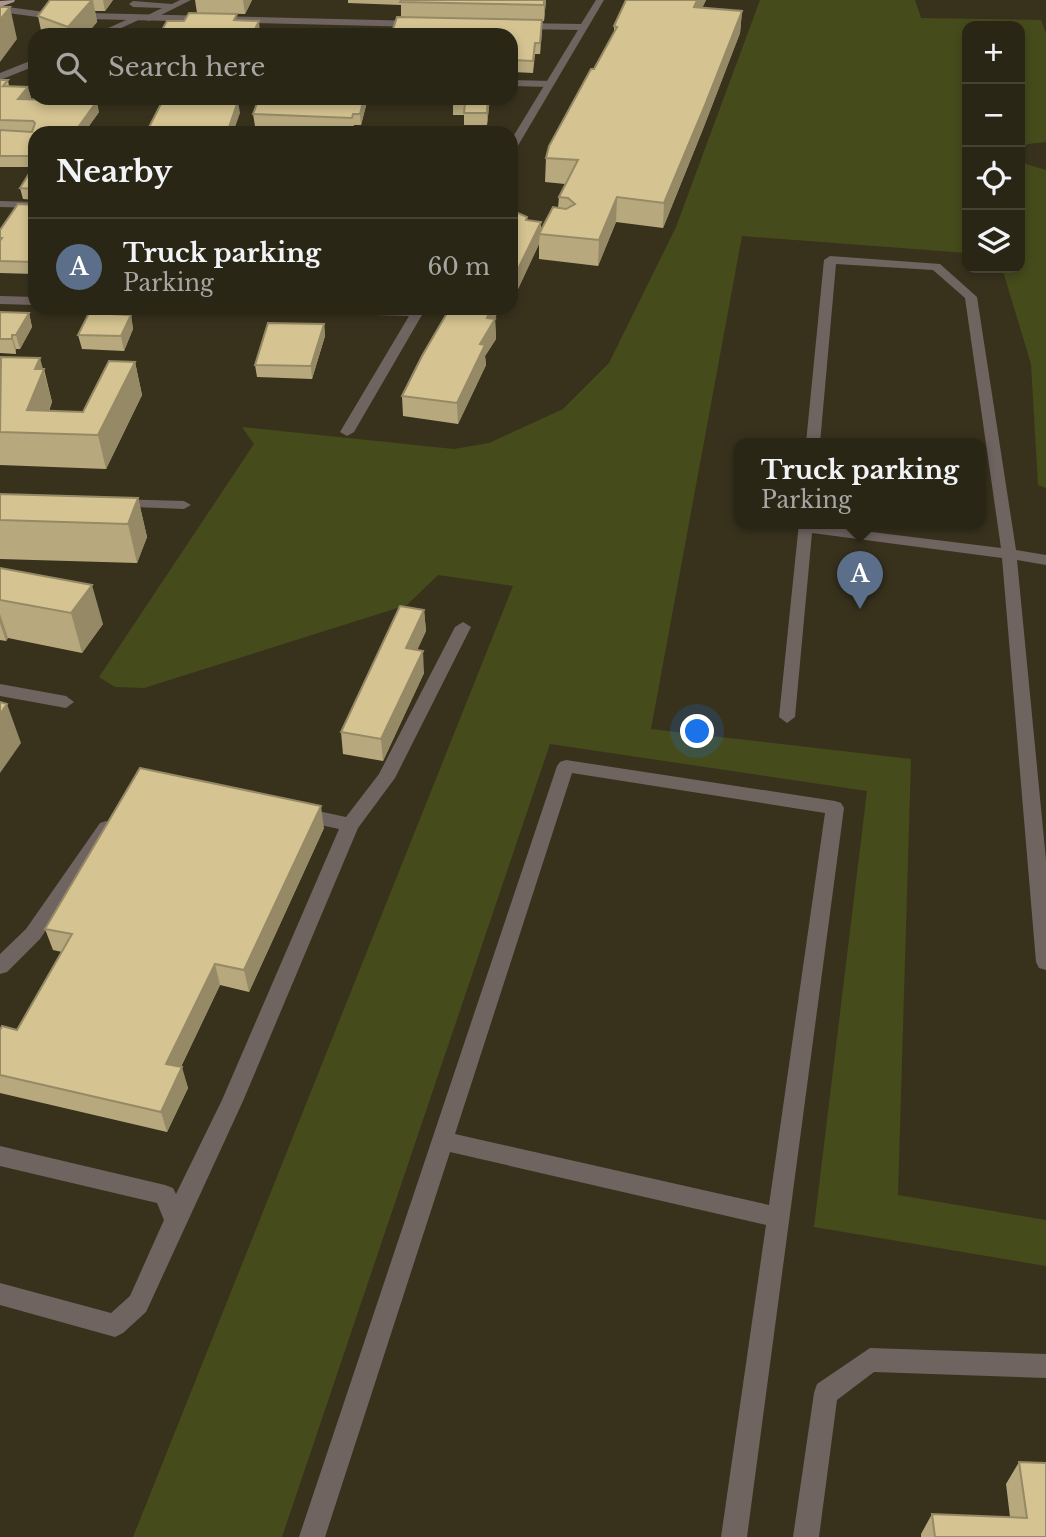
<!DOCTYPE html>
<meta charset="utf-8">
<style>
body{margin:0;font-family:"Libre Baskerville",serif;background:#322e1f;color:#f1f3f6}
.controls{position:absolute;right:21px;top:21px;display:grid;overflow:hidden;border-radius:14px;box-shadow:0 4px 10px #0003}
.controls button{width:63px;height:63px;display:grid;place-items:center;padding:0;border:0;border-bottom:2px solid #464335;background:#2a2616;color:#f1f3f6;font:35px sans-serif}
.you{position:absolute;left:698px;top:732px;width:24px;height:24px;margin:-18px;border:5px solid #fff;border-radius:50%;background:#1a73e8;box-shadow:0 0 0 10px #1a73e833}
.badge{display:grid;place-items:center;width:46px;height:46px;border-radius:50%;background:#db2777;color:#fff;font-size:23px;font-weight:700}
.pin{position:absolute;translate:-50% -58px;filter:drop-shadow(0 2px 4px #0008)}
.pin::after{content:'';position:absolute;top:37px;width:24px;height:21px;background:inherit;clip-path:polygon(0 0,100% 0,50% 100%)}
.popup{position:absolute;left:734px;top:438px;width:252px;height:91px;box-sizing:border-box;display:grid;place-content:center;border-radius:14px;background:#2a2616;filter:drop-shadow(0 2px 5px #0005);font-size:23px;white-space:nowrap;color:#a5a5a1}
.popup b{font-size:26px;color:#f1f3f6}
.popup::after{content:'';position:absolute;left:50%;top:100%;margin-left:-14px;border:14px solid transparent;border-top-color:#2a2616}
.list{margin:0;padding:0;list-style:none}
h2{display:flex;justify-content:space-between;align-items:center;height:91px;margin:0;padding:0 28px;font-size:30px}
h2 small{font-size:23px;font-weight:400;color:#a5a5a1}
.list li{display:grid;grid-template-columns:46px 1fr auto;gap:21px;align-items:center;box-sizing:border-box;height:98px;padding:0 28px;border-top:2px solid #464335}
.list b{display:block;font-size:26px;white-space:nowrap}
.list p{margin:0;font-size:23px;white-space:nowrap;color:#a5a5a1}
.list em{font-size:23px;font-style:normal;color:#a5a5a1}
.icon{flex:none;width:38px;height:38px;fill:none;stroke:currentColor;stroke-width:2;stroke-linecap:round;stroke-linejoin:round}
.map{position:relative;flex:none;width:1046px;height:1537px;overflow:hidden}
.search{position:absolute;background:#2a2616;box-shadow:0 4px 10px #0003;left:28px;top:28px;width:490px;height:77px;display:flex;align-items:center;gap:18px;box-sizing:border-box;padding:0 24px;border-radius:21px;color:#a5a5a1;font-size:26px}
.panel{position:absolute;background:#2a2616;box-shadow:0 4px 10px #0003;left:28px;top:126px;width:490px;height:189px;border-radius:21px}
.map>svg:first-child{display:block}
</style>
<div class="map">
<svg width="1046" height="1537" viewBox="0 0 1046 1537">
<rect width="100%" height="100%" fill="#38321d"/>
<path fill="#464b1c" d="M 760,0 L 915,0 L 921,18 L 1041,20 L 1046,33 L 1046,142 L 1028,144 L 1020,150 L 1020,26 L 967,26 L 967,253 L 742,236 L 651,729 L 911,759 L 898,1195 L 1046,1220 L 1046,1266 L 814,1227 L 867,791 L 550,744 L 282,1537 L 133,1537 L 513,586 L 438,575 L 407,605 L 144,688 L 115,687 L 99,677 L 254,444 L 242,427 L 454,449 L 489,443 L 563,409 L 609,363 L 676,227 Z
M 1020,157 L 1026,164 L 1046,170 L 1046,488 L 1038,485 L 1031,364 L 1002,268 L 1020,268 Z"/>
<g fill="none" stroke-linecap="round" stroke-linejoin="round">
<path fill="#706461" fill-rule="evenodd" d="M 180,0 L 191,0 L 149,21 L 146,20 L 146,16 L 162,8 L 133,7 L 129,4 L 133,1 L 172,4 Z
M 137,15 L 145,17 L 106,35 L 93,35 Z
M 35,59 L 35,66 L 0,80 L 0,73 Z
M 511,80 L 550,81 L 555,84 L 550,87 L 511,86 Z
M 0,201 L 35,202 L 35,208 L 0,207 Z
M 830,256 L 940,264 L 977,297 L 1016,550 L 1046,555 L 1046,565 L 1017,560 L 1046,860 L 1046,970 L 1039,968 L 1036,962 L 1002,558 L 812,533 L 795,717 L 787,723 L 779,717 L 799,523 L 1001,548 L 965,298 L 933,270 L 836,264 L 820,443 L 806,443 L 824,260 Z
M 115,499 L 184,501 L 191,505 L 184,509 L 110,506 L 108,503 Z
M 463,622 L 471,627 L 395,778 L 358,828 L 243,1101 L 146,1312 L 123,1333 L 115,1337 L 0,1305 L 0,1283 L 111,1313 L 130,1296 L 164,1220 L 157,1203 L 0,1166 L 0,1146 L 165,1185 L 173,1188 L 176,1194 L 222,1100 L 339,829 L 293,819 L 290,814 L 293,809 L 299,807 L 346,817 L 379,774 L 455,627 Z
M 0,684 L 66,696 L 74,702 L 66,708 L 0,696 Z
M 566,760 L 835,801 L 841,803 L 844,808 L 747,1537 L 721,1537 L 766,1225 L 450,1152 L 325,1537 L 299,1537 L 557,766 L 560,762 ZM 572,773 L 825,813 L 769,1205 L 455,1134 Z
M 106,821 L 112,823 L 115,828 L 112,833 L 40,939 L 7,972 L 0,974 L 0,954 L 26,929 L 100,823 Z
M 870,1348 L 1046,1354 L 1046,1378 L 874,1372 L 837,1400 L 819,1537 L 793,1537 L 814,1393 L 817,1384 Z"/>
<path fill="#706461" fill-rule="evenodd" d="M 596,0 L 604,0 L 516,149 L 511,152 L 511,140 L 578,30 L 521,29 L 516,26 L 521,23 L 581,24 Z
M 0,6 L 45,12 L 419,21 L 424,24 L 419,27 L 45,18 L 0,12 Z
M 0,296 L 35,297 L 35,305 L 0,304 Z
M 267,308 L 426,308 L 354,432 L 347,436 L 340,432 L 409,316 L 273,312 Z"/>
<path fill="#ad958f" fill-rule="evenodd" d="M 15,0 L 14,2 L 0,7 L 0,1 Z"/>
</g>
<path fill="#b7a97d" d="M 50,0 L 113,0 L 105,11 L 95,11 L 97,22 L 86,35 L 42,35 L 38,16 Z
M 195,0 L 252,0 L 245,14 L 197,13 Z
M 348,0 L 546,0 L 544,21 L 542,21 L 540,54 L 535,54 L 533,73 L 513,72 L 513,77 L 511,78 L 511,35 L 391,35 L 401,17 L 401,5 L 348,3 Z
M 626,0 L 706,0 L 702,8 L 742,11 L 740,33 L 703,129 L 663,228 L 616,222 L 598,266 L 539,259 L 539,244 L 518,289 L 511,289 L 511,210 L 527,217 L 527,220 L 541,222 L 541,231 L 558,208 L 559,197 L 565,184 L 545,182 L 546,158 L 614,33 L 614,26 Z
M 0,80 L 8,80 L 9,86 L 28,87 L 31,98 L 30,99 L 99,112 L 84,133 L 35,133 L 35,200 L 23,199 L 20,188 L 33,167 L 0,167 Z
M 259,98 L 368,98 L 361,125 L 354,125 L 353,129 L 255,126 L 253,114 Z
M 454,98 L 490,98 L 487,125 L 464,125 L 464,115 L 453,115 L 453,103 Z
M 35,205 L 35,274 L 0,273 L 0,230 Z
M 450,308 L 499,308 L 495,319 L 496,339 L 485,356 L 486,365 L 458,424 L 403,416 L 402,396 Z
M 0,312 L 29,313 L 32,327 L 20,349 L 16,349 L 16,354 L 0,353 Z
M 131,315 L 133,329 L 124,351 L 82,349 L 78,335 Z
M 324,324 L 325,336 L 312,379 L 257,377 L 255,365 Z
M 0,358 L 44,369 L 52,402 L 49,411 L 83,412 L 135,362 L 142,395 L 106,469 L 0,465 Z
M 0,494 L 138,498 L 147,537 L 137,563 L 0,559 Z
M 0,568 L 103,624 L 82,653 L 8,638 L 6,641 L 0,640 Z
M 424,610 L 426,631 L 417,650 L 424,673 L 383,761 L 343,754 L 341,732 Z
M 324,828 L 249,992 L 220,985 L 181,1067 L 188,1088 L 167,1132 L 0,1093 L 0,1030 L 17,1030 L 62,952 L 53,950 L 45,929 Z
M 1019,1462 L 1046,1537 L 921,1537 L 921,1534 L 932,1514 L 1010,1517 L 1006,1484 Z"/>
<path fill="#958966" d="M 93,0 L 97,22 L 86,35 L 69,35 L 68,27 Z
M 103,0 L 113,0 L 105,11 Z
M 243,0 L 252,0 L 245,14 Z
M 544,0 L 546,0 L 544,21 Z
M 697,0 L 706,0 L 692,29 L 694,7 Z
M 10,7 L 17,39 L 0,62 L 0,20 Z
M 742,11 L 740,33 L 703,129 L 663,228 L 664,203 Z
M 542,20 L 542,32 L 540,54 L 540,43 Z
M 259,21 L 260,32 L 258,35 L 252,35 Z
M 513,60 L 513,77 L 511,78 L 511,67 Z
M 28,87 L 31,98 L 21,109 L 18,99 Z
M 364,98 L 368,98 L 361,125 L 360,114 Z
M 488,98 L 490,98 L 487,125 L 487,113 Z
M 97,101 L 99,112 L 84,133 L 74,133 Z
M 238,101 L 240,113 L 233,133 L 227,133 Z
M 617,197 L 616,222 L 598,266 L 599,240 Z
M 541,222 L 539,244 L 518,289 L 518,269 Z
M 491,308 L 499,308 L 493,323 L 495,319 L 496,339 L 485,356 L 486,365 L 458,424 L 457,403 L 480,344 L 487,318 Z
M 29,313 L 32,327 L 20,349 L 16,335 Z
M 131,315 L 133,329 L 124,351 L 121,336 Z
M 324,324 L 325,336 L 312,379 L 311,366 Z
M 12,335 L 16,349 L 16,354 L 12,339 Z
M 40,358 L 52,402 L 40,433 L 27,410 L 35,369 Z
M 135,362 L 142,395 L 106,469 L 98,435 Z
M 138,498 L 147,537 L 137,563 L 128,524 Z
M 92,585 L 103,624 L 82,653 L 71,613 Z
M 424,610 L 426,631 L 408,670 L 406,648 Z
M 0,614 L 8,638 L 6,641 L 0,623 Z
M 423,651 L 424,673 L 383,761 L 381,739 Z
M 7,704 L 21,743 L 0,773 L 0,714 Z
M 321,806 L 324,828 L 249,992 L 244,970 Z
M 215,964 L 220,985 L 172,1085 L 166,1064 Z
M 182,1067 L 188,1088 L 167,1132 L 161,1112 Z"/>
<path fill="#d5c491" stroke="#958966" stroke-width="2" d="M 50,0 L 92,0 L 68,27 L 38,16 Z
M 401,0 L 544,0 L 544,5 L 400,2 Z
M 626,0 L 697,0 L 694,7 L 742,11 L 705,105 L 664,203 L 617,197 L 599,240 L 539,234 L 553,207 L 566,209 L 575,204 L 568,198 L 559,197 L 578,160 L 546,158 L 549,146 L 591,69 L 594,69 L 617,27 L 614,26 Z
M 0,7 L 10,7 L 0,20 Z
M 189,13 L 237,14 L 234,20 L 259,21 L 252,35 L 159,35 L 167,21 L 184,21 Z
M 397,17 L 542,20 L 540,43 L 535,43 L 533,61 L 513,60 L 513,66 L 511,67 L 511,35 L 391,35 Z
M 0,80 L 8,80 L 3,86 L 28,87 L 18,99 L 97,101 L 74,133 L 35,133 L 35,156 L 0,156 L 0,130 L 32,132 L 35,123 L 33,121 L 0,120 Z
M 164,98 L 199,98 L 198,101 L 238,101 L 227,133 L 146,133 Z
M 259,98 L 364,98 L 360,114 L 353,114 L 352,118 L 253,114 Z
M 454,98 L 488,98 L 487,113 L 464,113 L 465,103 L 453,103 Z
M 35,164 L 35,189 L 20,188 Z
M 18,204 L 35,205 L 35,262 L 0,261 L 0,241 L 2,238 L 0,238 L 0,230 Z
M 511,210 L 527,217 L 526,220 L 541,222 L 518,269 L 511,270 Z
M 450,308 L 491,308 L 487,318 L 495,319 L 480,344 L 485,345 L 457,403 L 402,396 L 422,356 Z
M 0,312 L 29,313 L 16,335 L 12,335 L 12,339 L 0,339 Z
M 89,313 L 131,315 L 121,336 L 78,335 Z
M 268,323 L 324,324 L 311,366 L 255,365 Z
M 1,357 L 40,358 L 35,369 L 44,369 L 27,410 L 83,412 L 109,361 L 135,362 L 98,435 L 0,432 Z
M 0,494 L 138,498 L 128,524 L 0,520 Z
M 0,568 L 92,585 L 71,613 L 0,600 Z
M 400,606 L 424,610 L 406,648 L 423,651 L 381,739 L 341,732 Z
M 0,702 L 7,704 L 0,714 Z
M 140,768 L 321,806 L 244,970 L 215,964 L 166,1064 L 182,1067 L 161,1112 L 0,1075 L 0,1030 L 2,1026 L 17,1030 L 72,934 L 45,929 Z
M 1019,1462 L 1046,1463 L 1046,1537 L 935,1537 L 932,1514 L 1027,1518 Z"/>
</svg>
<div class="controls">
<button>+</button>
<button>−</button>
<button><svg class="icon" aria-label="locate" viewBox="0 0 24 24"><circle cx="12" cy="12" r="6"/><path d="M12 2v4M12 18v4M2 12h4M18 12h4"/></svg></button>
<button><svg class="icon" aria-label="layers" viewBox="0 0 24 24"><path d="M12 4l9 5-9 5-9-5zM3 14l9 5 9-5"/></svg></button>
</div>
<div class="you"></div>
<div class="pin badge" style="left:860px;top:609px;background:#5c6f8a">A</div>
<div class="popup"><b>Truck parking</b>Parking</div>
<div class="search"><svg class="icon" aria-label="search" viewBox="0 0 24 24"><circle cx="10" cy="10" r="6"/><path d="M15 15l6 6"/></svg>Search here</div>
<section class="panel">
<h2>Nearby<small></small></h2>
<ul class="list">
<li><span class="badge" style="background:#5c6f8a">A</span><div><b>Truck parking</b><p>Parking</p></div><em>60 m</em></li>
</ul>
</section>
</div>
